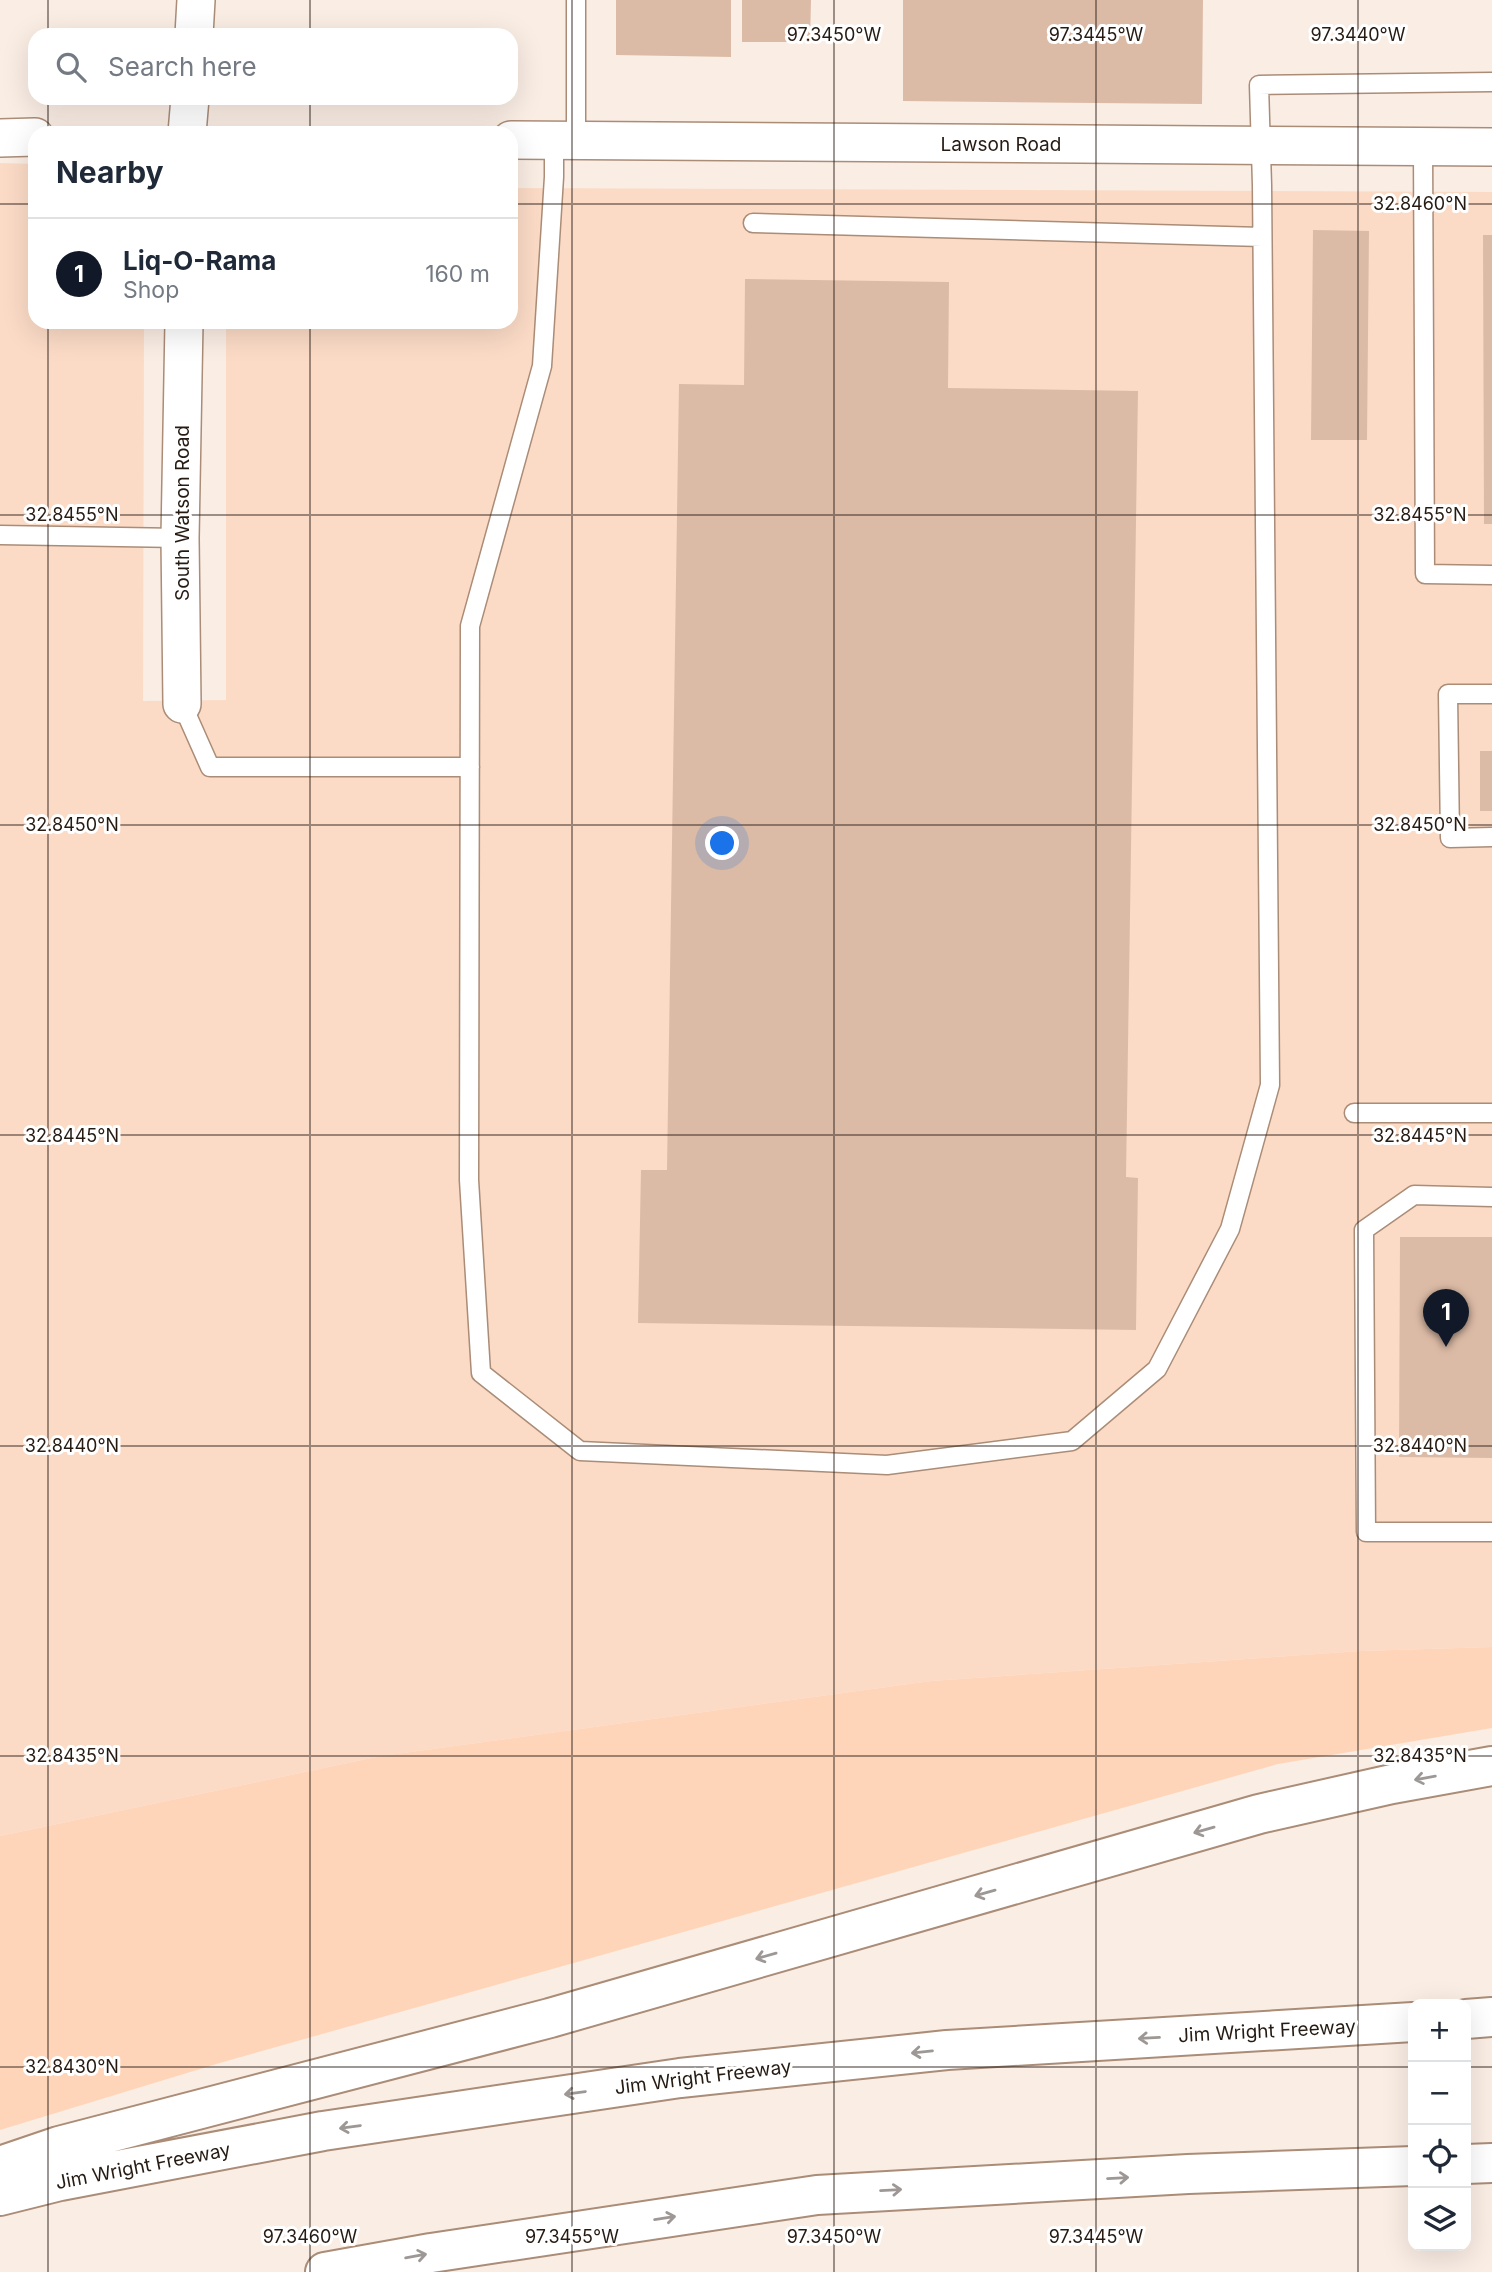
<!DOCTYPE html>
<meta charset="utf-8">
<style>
body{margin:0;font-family:Inter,sans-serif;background:#f2f2f3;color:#1f2937}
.controls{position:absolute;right:21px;bottom:21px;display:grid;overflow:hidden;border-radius:14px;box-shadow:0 7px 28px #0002}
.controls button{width:63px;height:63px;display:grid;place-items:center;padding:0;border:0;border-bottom:2px solid #e0e1e3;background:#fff;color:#1f2937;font:35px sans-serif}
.you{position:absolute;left:723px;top:844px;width:24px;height:24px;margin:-18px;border:5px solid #fff;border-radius:50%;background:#1a73e8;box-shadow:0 0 0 10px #1a73e833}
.badge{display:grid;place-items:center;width:46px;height:46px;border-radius:50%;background:#111827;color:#fff;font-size:23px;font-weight:700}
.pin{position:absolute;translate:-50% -58px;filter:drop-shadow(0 2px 4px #0008)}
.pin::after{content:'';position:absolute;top:37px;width:24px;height:21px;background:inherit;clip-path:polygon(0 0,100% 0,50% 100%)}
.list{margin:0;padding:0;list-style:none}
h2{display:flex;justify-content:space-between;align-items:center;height:91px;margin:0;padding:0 28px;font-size:30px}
h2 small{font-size:23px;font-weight:400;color:#747a83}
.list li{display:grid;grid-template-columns:46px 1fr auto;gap:21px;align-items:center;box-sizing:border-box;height:112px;padding:0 28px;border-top:2px solid #e0e1e3}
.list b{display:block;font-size:26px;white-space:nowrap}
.list p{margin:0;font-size:23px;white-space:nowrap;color:#747a83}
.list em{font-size:23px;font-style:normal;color:#747a83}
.icon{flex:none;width:38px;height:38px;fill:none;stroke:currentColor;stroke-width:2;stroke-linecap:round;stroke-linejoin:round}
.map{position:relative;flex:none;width:1492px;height:2272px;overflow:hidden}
.search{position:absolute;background:#fff;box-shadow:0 7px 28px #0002;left:28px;top:28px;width:490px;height:77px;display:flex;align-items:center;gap:18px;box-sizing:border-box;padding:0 24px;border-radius:21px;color:#747a83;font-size:26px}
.panel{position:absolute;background:#fff;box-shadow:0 7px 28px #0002;left:28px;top:126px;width:490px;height:203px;border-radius:21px}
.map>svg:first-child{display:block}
</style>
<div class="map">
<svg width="1492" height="2272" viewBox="0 0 1492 2272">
<rect width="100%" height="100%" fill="#faede4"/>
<path fill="#fbdbc6" d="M 0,163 L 35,164 L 35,322 L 144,322 L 143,701 L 226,700 L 226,322 L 511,322 L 511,188 L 1492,192 L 1492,1647 L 1360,1651 L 931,1681 L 381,1756 L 0,1836 Z"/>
<path fill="#ffd5b9" d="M 1492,1647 L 1492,1728 L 1278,1764 L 223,2062 L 0,2130 L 0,1836 L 381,1756 L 931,1681 L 1360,1651 Z"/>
<path fill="#dcbba6" d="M 616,0 L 731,0 L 731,57 L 616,55 Z
M 742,0 L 811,0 L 810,42 L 742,42 Z
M 903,0 L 1203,0 L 1202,104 L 903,101 Z
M 1313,230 L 1369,231 L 1367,440 L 1311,440 Z
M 1483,235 L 1492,235 L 1492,524 L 1484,524 Z
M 745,279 L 949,282 L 948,388 L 1138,391 L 1126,1177 L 1138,1178 L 1136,1330 L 638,1323 L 641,1170 L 667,1170 L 679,384 L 744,385 Z
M 1480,751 L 1492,751 L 1492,811 L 1480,811 Z
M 1400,1237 L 1492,1237 L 1492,1458 L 1399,1457 Z"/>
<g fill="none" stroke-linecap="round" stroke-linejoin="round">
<g stroke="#aa8c77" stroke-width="21">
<path id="lane" d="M 576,0 L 576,141
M 554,141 L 554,177 L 542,366 L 470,626 L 469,1180 L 481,1373 L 580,1451 L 887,1465 L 1072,1441 L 1157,1369 L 1230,1229 L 1270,1085 L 1262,185 L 1259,85 L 1492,82
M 1423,147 L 1425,574 L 1492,575
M 753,223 L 1262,237
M 0,535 L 180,538
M 1492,694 L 1448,694 L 1450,838 L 1492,837
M 182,704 L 210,767 L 470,767
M 1354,1113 L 1492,1113
M 1492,1197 L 1414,1195 L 1364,1230 L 1366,1532 L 1492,1532"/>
</g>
<g stroke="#aa8c77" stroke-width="40">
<path id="street" d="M 194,35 L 196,0
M 187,133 L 190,98
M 0,138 L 35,137
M 511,140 L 1492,147
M 182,704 L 180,538 L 184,322"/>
</g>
<g stroke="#aa8c77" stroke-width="42">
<path id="highway" d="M 1466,2019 L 1492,2017
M 1466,2164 L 1492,2163
M 0,2166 L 59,2146 L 550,2018 L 1259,1814 L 1392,1784 L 1492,1766
M 0,2196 L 60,2181 L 323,2131 L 680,2078 L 947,2050 L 1413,2022
M 325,2272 L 431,2253 L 817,2195 L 1188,2174 L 1413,2166"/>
</g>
<use href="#lane" stroke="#fff" stroke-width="18"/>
<use href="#street" stroke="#fff" stroke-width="37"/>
<use href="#highway" stroke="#fff" stroke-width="38"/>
</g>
<defs><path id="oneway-shaft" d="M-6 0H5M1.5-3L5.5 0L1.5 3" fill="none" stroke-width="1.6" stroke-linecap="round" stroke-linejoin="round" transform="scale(1.75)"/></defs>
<g stroke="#9d9895">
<use href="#oneway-shaft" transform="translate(1425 1778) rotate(170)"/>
<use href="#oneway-shaft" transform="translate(1204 1830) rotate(164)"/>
<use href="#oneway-shaft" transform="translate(985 1893) rotate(164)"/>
<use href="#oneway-shaft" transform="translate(766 1956) rotate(164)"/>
<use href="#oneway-shaft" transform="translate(1149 2038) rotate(177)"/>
<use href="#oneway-shaft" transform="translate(922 2052) rotate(174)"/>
<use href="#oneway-shaft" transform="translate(575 2093) rotate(172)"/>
<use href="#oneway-shaft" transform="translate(350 2127) rotate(172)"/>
<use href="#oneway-shaft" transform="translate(1118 2178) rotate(-3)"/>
<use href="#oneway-shaft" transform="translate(891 2190) rotate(-3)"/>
<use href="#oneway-shaft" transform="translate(665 2218) rotate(-9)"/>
<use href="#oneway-shaft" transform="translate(416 2256) rotate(-10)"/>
</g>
<path fill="none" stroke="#261b13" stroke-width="2" stroke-opacity="0.45" d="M 48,0 L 48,35M 310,0 L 310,35M 572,0 L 572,2272M 834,0 L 834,2272M 1096,0 L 1096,2272M 1358,0 L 1358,2272M 48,98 L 48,133M 310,98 L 310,133M 0,204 L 35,204M 511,204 L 1492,204M 48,322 L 48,2272M 310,322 L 310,2272M 0,515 L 1492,515M 0,825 L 1492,825M 0,1135 L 1492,1135M 0,1446 L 1492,1446M 0,1756 L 1492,1756M 0,2067 L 1413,2067M 1466,2067 L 1492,2067"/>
<g text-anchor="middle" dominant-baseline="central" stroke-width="6" stroke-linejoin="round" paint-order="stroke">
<g font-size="19" fill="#261b13" stroke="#fff">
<text x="1001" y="144">Lawson Road</text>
<text transform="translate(182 513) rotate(-90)">South Watson Road</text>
<text transform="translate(1267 2031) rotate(-3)">Jim Wright Freeway</text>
<text transform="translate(703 2077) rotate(-7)">Jim Wright Freeway</text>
<text transform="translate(143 2166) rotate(-11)">Jim Wright Freeway</text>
</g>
</g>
<g font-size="18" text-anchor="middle" fill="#261b13" stroke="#fff" stroke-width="6" stroke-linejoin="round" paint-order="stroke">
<text x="834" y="41">97.3450°W</text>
<text x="1096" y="41">97.3445°W</text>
<text x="1358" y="41">97.3440°W</text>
<text x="1420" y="210">32.8460°N</text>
<text x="72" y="521">32.8455°N</text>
<text x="1420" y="521">32.8455°N</text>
<text x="72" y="831">32.8450°N</text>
<text x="1420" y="831">32.8450°N</text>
<text x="72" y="1142">32.8445°N</text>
<text x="1420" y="1142">32.8445°N</text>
<text x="72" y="1452">32.8440°N</text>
<text x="1420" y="1452">32.8440°N</text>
<text x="72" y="1762">32.8435°N</text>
<text x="1420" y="1762">32.8435°N</text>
<text x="72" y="2073">32.8430°N</text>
<text x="310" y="2243">97.3460°W</text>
<text x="572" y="2243">97.3455°W</text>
<text x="834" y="2243">97.3450°W</text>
<text x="1096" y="2243">97.3445°W</text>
</g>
</svg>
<div class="controls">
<button>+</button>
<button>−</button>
<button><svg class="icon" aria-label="locate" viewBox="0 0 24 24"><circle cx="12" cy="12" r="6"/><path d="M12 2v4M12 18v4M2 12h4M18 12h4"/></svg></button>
<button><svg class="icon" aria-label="layers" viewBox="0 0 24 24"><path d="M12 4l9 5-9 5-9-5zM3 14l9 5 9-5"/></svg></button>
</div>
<div class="you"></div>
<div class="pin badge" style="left:1446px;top:1347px">1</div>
<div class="search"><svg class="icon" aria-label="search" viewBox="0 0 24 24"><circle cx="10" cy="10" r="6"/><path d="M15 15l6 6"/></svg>Search here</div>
<section class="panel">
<h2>Nearby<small></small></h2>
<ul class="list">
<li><span class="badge">1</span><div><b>Liq-O-Rama</b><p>Shop</p></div><em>160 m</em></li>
</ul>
</section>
</div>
